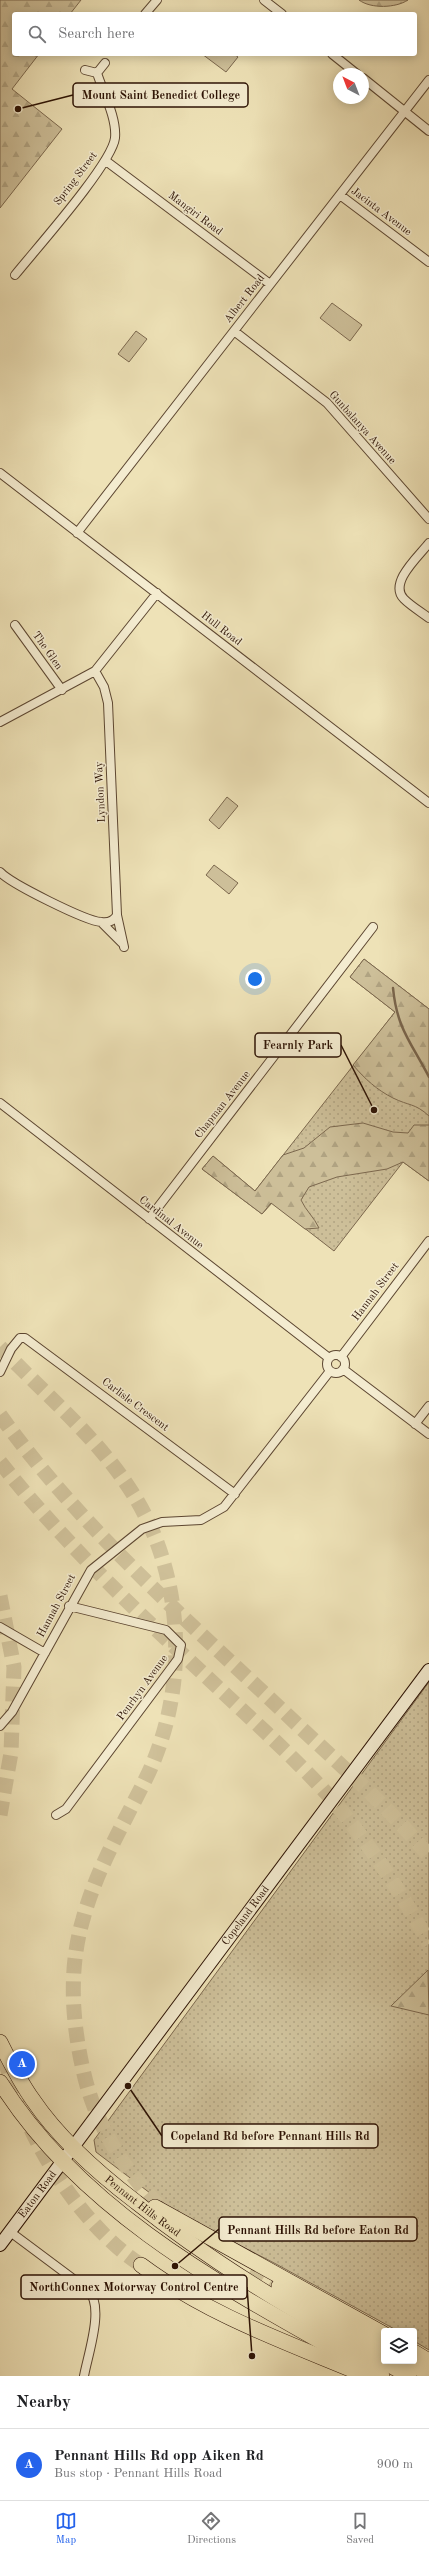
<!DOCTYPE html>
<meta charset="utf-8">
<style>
body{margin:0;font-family:"Old Standard TT",serif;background:#f6f6f6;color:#202124}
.controls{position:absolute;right:12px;bottom:12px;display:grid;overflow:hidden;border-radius:4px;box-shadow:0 2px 10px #0003}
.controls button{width:36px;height:36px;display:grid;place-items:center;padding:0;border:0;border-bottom:1px solid #e0e0e0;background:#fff;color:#202124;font:20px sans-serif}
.compass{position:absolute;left:333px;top:68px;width:36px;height:36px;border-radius:50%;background:#fff;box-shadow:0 2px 10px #0003;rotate:318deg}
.you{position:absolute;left:255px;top:979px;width:14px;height:14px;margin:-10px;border:3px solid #fff;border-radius:50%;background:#1a73e8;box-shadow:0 0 0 6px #1a73e833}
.badge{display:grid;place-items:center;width:26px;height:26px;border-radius:50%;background:#2563eb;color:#fff;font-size:13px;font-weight:700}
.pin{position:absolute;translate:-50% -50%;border:2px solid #fff;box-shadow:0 1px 4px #0006}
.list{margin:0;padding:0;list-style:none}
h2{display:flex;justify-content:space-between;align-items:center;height:52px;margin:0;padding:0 16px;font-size:17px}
h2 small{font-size:13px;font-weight:400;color:#757577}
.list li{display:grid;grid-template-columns:26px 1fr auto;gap:12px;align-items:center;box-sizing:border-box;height:72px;padding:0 16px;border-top:1px solid #e0e0e0}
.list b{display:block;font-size:15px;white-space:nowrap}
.list p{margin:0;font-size:13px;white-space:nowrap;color:#757577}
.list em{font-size:13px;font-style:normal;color:#757577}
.icon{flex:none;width:22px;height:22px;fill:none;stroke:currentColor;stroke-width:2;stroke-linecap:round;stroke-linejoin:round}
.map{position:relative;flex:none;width:429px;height:2376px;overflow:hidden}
.search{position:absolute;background:#fff;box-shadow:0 2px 10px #0003;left:12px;right:12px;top:12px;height:44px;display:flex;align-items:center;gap:10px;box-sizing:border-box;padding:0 14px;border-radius:4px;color:#757577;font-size:15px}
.sheet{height:124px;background:#fff}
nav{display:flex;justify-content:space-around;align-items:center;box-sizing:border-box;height:56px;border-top:1px solid #e0e0e0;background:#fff;font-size:11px;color:#757577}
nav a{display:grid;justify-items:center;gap:2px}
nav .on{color:#2563eb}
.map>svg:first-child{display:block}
</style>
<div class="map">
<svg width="429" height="2376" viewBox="0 0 429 2376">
<defs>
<pattern id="grass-dots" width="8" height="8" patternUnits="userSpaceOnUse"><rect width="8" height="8" fill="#cdbf99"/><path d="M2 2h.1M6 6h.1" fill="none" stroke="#b0a382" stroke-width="1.8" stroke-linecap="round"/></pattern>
<pattern id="forest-firs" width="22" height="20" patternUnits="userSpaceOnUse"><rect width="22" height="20" fill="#cdbf99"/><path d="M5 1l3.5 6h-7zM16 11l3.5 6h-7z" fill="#b0a382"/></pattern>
</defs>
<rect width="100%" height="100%" fill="#eee2b7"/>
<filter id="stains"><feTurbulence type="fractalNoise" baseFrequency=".005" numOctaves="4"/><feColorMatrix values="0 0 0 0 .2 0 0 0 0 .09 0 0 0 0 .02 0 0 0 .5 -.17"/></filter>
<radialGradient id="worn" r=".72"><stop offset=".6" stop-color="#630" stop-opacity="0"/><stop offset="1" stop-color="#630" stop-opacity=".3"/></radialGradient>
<path fill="url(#grass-dots)" stroke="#7c684e" d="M 364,959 L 429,1009 L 429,1181 L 403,1162 L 334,1251 L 272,1203 L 262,1214 L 202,1169 L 213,1156 L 255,1191 L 395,1012 L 350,977 Z
M 429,1682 L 429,2350 L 414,2341 L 414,2331 L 398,2331 L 276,2264 L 175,2212 L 96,2152 L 94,2140 Z"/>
<path fill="url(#forest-firs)" stroke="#7c684e" d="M 0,0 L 81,0 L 70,14 L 14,14 L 14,54 L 39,54 L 12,89 L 62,129 L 0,208 Z
M 359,0 L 408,0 C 396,8 371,9 359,0 Z
M 364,959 L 429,1009 L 429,1116 C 415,1103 409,1106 393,1098 C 377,1090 365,1079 353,1065 L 395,1012 L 350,977 Z
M 363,1123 L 393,1132 L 408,1133 L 414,1125 L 429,1125 L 429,1181 L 403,1162 L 387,1169 L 337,1177 L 309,1187 L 301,1200 C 306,1211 314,1217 319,1228 L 305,1229 L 271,1203 L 262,1214 L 202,1169 L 213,1156 L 255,1191 L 283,1155 L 304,1148 L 330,1127 Z
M 428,1970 L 429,2015 L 391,2006 Z"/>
<path fill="#cdbf99" stroke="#7c684e" d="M 202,54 L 234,54 L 238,57 L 226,72 Z
M 332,303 L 362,325 L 350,341 L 320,318 Z
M 136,331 L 147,339 L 129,362 L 118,354 Z
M 227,797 L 238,806 L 219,829 L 209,820 Z
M 214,865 L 238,883 L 229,894 L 206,875 Z"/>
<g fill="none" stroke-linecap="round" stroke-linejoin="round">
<path stroke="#79644b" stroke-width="2.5" d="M 393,988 C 397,1029 411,1042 429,1077"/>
<path stroke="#d1c39c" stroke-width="15" stroke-dasharray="15 8" stroke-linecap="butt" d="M 0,1347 C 59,1409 130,1463 159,1548 C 184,1621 181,1701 149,1772 C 126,1820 97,1867 83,1919 C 68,1970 72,2023 84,2074 C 96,2126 128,2178 168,2214
M 0,1415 C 85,1533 197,1629 302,1729 C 346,1770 391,1810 429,1856
M 0,1462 C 63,1542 136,1611 210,1680 C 250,1718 292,1755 329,1796 C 368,1842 401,1891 429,1944
M 0,1596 L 14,1667 L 11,1753 L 0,1815
M 4,2058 L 19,2104
M 31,2129 C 53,2177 96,2236 141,2265
M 252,2268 L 279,2286"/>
<g stroke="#5c4631" stroke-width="10">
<path id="street" d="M 264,0 L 282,14
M 145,14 L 157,0
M 332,54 L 357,74
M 85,70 L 97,73
M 363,78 L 429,131
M 106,161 L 270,284
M 340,195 L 429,262
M 15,275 C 35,250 112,164 115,138 C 117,118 103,92 97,73 L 105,63
M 234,331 L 327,403 L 429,519
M 0,473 L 429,803
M 77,533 L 429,80
M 429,543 C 419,556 388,583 404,599 C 411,606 421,612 429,618
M 15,625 L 62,690
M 0,722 L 95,671 L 157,593
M 0,872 C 11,884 86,921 101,922 C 108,923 114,921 117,915 L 108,703 L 104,687 L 95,671
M 117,915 L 124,947
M 101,922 L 122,943
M 0,1103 L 329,1358
M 149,1219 L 373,927
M327 1364a9 9 0 1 1 18 0a9 9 0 1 1-18 0Z
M 341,1357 L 429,1241
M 343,1369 L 429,1434
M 0,1372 L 11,1349 L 20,1338 L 25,1338 L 235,1494
M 415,1424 L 429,1406
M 0,1627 L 45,1653
M 0,1726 L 12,1712 L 91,1570 L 142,1529 L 162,1522 L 201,1520 L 224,1507 L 330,1371
M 56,1815 L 66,1809 L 178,1659 L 181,1645 L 166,1630 L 69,1606
M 9,2231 L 88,2290 C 105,2306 88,2354 84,2376"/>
</g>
<g stroke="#2c1204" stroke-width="14">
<g id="secondary">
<path id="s1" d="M 0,2245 L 429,1670"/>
</g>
</g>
<g stroke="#2c1204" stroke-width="16">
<g id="highway">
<path id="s2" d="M 0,2042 C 10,2062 20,2082 33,2100 C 60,2140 98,2173 136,2202 C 221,2270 315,2323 409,2376"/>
<path d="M 0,2082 C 87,2221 244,2297 382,2376"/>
<path d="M 155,2207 L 384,2334"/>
<path d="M 141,2265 C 208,2315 286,2342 362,2374"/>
<path d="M 279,2286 L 292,2296 L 384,2348"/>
<path d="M 414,2352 L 429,2361"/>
<path d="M 406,2361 L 429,2374"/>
</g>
</g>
<use href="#street" stroke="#f4ecd0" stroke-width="8"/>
<use href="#secondary" stroke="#f4ecd0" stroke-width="12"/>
<use href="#highway" stroke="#eee2b7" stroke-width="15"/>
</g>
<g text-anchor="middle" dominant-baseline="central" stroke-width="3" stroke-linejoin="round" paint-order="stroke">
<g font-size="11" fill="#2c1204" stroke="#f4ecd0">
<text transform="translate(76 179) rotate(-53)">Spring Street</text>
<text transform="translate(381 212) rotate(37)">Jacinta Avenue</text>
<text transform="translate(195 214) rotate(37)">Mangiri Road</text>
<text transform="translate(245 299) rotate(-52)">Albert Road</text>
<text transform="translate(362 428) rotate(48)">Gunbalanya Avenue</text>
<text transform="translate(221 629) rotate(38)">Hull Road</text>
<text transform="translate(47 651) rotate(55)">The Glen</text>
<text transform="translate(101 792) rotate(-93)">Lyndon Way</text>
<text transform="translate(223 1105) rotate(-52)">Chapman Avenue</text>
<text transform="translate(171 1223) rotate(38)">Cardinal Avenue</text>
<text transform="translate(376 1292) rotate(-53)">Hannah Street</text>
<text transform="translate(135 1405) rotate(37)">Carlisle Crescent</text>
<text transform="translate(57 1606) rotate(-62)">Hannah Street</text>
<text transform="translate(143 1688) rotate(-54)">Penrhyn Avenue</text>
<text stroke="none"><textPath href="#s1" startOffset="411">Copeland Road</textPath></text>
<text stroke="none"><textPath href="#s1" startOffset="63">Eaton Road</textPath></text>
<text stroke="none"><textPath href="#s2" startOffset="220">Pennant Hills Road</textPath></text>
</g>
</g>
<path fill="none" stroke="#2c1204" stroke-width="1.5" d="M18 109L73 95M374 1110L341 1045M128 2086L162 2136M175 2266L219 2229M252 2356L247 2287"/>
<g fill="#2c1204" stroke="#f4ecd0" stroke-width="1.5">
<circle cx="18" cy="109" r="4"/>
<circle cx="374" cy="1110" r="4"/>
<circle cx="128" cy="2086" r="4"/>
<circle cx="175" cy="2266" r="4"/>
<circle cx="252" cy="2356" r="4"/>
</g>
<g fill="#f4ecd0" stroke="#2c1204" stroke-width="1.5">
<rect x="73" y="83" width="175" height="24" rx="4"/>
<rect x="255" y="1033" width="86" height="24" rx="4"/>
<rect x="162" y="2124" width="216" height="24" rx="4"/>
<rect x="219" y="2217" width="198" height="24" rx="4"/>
<rect x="21" y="2275" width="226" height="24" rx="4"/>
</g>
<g font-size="12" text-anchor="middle" font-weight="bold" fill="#2c1204">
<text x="161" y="99">Mount Saint Benedict College</text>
<text x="298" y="1049">Fearnly Park</text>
<text x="270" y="2140">Copeland Rd before Pennant Hills Rd</text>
<text x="318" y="2234">Pennant Hills Rd before Eaton Rd</text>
<text x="134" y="2291">NorthConnex Motorway Control Centre</text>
</g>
<rect width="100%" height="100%" filter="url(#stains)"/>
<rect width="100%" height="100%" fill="url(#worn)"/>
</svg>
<div class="controls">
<button><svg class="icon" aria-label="layers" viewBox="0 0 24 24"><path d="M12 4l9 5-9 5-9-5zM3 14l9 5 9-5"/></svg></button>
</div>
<svg class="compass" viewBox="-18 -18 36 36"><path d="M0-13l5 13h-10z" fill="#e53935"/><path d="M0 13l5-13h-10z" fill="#757577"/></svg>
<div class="you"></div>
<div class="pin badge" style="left:22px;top:2064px">A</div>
<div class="search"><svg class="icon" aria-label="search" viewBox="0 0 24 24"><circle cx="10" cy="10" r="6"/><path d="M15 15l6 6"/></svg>Search here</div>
</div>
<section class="sheet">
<h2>Nearby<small></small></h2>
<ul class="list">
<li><span class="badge">A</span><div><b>Pennant Hills Rd opp Aiken Rd</b><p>Bus stop · Pennant Hills Road</p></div><em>900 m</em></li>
</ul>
</section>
<nav>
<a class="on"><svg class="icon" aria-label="map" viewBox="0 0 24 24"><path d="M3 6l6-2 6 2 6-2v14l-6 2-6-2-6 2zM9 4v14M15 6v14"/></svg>Map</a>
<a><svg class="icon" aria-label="directions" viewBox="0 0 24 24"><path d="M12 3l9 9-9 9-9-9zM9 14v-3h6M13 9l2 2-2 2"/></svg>Directions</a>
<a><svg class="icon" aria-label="saved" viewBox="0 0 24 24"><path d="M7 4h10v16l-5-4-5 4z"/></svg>Saved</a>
</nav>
